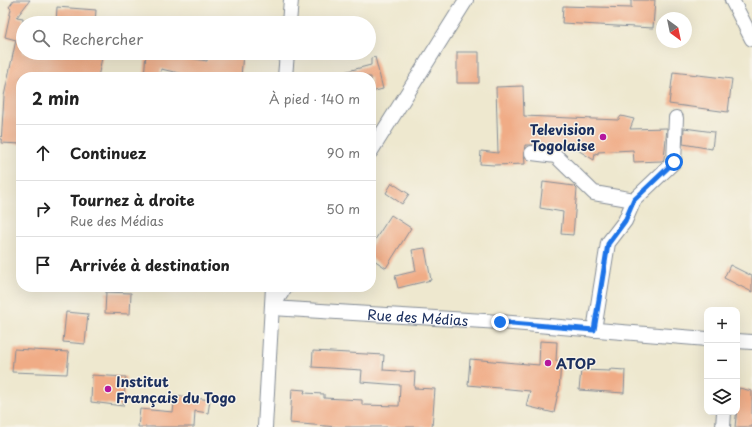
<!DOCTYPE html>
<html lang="fr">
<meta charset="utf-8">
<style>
body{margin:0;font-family:"Playpen Sans",sans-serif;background:#f2f2f2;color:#222}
.controls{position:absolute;right:12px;bottom:12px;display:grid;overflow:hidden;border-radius:8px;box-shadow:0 4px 16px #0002}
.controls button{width:36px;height:36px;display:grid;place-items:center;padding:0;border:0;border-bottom:1px solid #e0e0e0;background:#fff;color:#222;font:20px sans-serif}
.compass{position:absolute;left:656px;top:12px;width:36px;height:36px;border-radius:50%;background:#fff;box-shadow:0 4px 16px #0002;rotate:147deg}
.stop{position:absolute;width:12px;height:12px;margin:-9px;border:3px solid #1a73e8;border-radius:50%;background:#fff}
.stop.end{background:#1a73e8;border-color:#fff;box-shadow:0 1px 4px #0008}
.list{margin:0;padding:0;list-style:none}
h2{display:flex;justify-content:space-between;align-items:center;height:52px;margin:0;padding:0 16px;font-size:17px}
h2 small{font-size:13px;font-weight:400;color:#767676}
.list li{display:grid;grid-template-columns:26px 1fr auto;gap:12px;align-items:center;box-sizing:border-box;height:56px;padding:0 16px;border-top:1px solid #e0e0e0}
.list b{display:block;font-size:15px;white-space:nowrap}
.list p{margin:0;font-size:13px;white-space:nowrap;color:#767676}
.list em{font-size:13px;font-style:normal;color:#767676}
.icon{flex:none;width:22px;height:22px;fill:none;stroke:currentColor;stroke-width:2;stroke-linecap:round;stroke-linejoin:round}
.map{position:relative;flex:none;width:752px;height:427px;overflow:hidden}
.search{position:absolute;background:#fff;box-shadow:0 4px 16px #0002;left:16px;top:16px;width:360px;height:44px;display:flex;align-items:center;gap:10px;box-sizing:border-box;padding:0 14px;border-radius:22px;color:#767676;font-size:15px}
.panel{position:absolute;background:#fff;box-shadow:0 4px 16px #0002;left:16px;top:72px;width:360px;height:220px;border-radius:16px}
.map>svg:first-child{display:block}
</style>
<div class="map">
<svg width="752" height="427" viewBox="0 0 752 427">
<rect width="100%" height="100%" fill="#f7f3e8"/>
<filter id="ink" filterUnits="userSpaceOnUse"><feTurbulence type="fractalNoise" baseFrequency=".025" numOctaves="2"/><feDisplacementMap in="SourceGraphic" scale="8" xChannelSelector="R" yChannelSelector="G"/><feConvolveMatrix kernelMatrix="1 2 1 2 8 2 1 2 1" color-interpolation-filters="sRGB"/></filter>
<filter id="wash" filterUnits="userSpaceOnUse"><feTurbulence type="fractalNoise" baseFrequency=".012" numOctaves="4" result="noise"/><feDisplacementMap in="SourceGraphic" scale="16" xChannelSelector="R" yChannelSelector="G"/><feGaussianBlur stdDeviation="0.9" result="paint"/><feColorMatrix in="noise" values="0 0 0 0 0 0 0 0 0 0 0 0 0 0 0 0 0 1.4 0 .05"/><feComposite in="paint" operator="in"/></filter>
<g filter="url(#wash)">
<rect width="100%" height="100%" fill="#eee8cf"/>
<g id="blocks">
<path fill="#f0ac86" d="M 14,0 L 30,0 L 17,17 L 23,18 L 23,53 L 103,53 L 98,77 L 21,77 L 21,144 L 1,143 L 4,96 L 16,40 L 5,37 L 11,9 L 9,7 Z
M 631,0 L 655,0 L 653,28 L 562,23 L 563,6 L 631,8 Z
M 57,7 L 96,10 L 95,23 L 56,23 Z
M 457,52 L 479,52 L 479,83 L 457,83 Z
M 146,53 L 161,53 L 207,61 L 208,53 L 243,53 L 241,77 L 196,77 L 161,69 L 160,77 L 144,77 Z
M 375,57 L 383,89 L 371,92 L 371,77 L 341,77 L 340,73 L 371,65 L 371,58 Z
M 673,72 L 732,79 L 728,112 L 669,104 Z
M 523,86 L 524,116 L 618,120 L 621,116 L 634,119 L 630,129 L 667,128 L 664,159 L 662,161 L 634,162 L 633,150 L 598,152 L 598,154 L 595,153 L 594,160 L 576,149 L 533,145 L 525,145 L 524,152 L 525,164 L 494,165 L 480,164 L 481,151 L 498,153 L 496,87 Z
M 684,128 L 714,132 L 712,149 L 683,144 Z
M 543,182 L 574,186 L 577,189 L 573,235 L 561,234 L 563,212 L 540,208 Z
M 392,183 L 409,194 L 402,204 L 386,193 Z
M 391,215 L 411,228 L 386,268 L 371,258 L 371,246 Z
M 425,248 L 431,280 L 398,288 L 395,276 L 416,271 L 412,250 Z
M 730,265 L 752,276 L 752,292 L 724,278 Z
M 106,292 L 131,293 L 130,314 L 105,313 Z
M 66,312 L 88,314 L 85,344 L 63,342 Z
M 540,341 L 557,342 L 556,361 L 561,361 L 559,392 L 558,392 L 554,413 L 526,406 L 530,391 L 468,385 L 470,359 L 539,365 Z
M 14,349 L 69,352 L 67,374 L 12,372 Z
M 313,351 L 384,355 L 383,370 L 415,372 L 414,388 L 435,389 L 432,427 L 337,427 L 290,423 L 292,389 L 305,390 L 304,393 L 324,394 L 324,398 L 362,400 L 362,405 L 399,406 L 400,385 L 361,382 L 362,370 L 312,367 Z
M 610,369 L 625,370 L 624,393 L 579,390 L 581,370 L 610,371 Z
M 92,375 L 126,377 L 123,406 L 91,402 Z
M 739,388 L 752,391 L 752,427 L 735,427 Z
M 175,395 L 210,400 L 208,413 L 195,411 L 194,427 L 138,427 L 140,409 L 173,412 Z"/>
</g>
</g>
<g filter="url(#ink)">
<use href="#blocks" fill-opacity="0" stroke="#848c96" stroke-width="1"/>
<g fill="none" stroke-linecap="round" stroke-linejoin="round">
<g stroke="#848c96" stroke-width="16">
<g id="minor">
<path d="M 732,0 L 752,39"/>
<path d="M 289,23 L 291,0"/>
<path d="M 285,77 L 287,53"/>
<path d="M 371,151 L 466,0"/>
<path d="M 532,153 L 556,156 L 594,193 L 634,200"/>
<path d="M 273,306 L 285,287"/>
<path id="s1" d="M 272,308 L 500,322 L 707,339"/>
<path d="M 594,330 L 608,243 L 625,221 L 634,200 L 674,162 L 676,118"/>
<path d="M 737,341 L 752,342"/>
<path d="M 265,427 L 273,287"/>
<path d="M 723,427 L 724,412"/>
</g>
</g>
<use href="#minor" stroke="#fff" stroke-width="14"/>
</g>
</g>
<g fill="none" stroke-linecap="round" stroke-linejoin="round" filter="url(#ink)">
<path stroke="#1a73e8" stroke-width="5" d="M 500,322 L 594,330 L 608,244 L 625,221 L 634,200 L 674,162"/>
</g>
<g fill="#b5179e" stroke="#f7f3e8" stroke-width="1.5">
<circle cx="603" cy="137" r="4"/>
<circle cx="548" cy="363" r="4"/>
<circle cx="108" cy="389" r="4"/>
</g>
<g text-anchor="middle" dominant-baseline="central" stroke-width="3" stroke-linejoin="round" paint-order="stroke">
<g font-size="14" font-weight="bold" fill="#1b2f5e" stroke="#f7f3e8" text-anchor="start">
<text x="595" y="129" text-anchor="end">Television<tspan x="595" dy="16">Togolaise</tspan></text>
<text x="556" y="363">ATOP</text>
<text x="116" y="381">Institut<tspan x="116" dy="16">Français du Togo</tspan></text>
</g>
<g font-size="14" fill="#1b2f5e" stroke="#f7f3e8">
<text stroke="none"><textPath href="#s1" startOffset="146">Rue des Médias</textPath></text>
</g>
</g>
</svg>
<div class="controls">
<button>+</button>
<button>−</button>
<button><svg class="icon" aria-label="layers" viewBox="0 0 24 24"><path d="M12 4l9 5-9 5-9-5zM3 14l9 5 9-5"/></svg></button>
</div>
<svg class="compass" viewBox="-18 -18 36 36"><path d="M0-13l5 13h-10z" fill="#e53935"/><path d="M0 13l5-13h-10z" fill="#767676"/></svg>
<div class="stop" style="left:674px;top:162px"></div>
<div class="stop end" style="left:500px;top:322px"></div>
<div class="search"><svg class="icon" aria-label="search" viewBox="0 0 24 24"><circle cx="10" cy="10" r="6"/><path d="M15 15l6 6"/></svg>Rechercher</div>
<section class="panel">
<h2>2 min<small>À pied · 140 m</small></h2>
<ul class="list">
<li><svg class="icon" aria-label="ahead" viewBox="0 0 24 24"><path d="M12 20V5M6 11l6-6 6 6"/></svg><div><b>Continuez</b></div><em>90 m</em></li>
<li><svg class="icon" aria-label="right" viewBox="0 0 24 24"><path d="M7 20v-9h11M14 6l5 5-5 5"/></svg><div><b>Tournez à droite</b><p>Rue des Médias</p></div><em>50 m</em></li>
<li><svg class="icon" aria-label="arrive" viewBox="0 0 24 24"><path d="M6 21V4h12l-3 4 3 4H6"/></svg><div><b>Arrivée à destination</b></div></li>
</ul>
</section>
</div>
